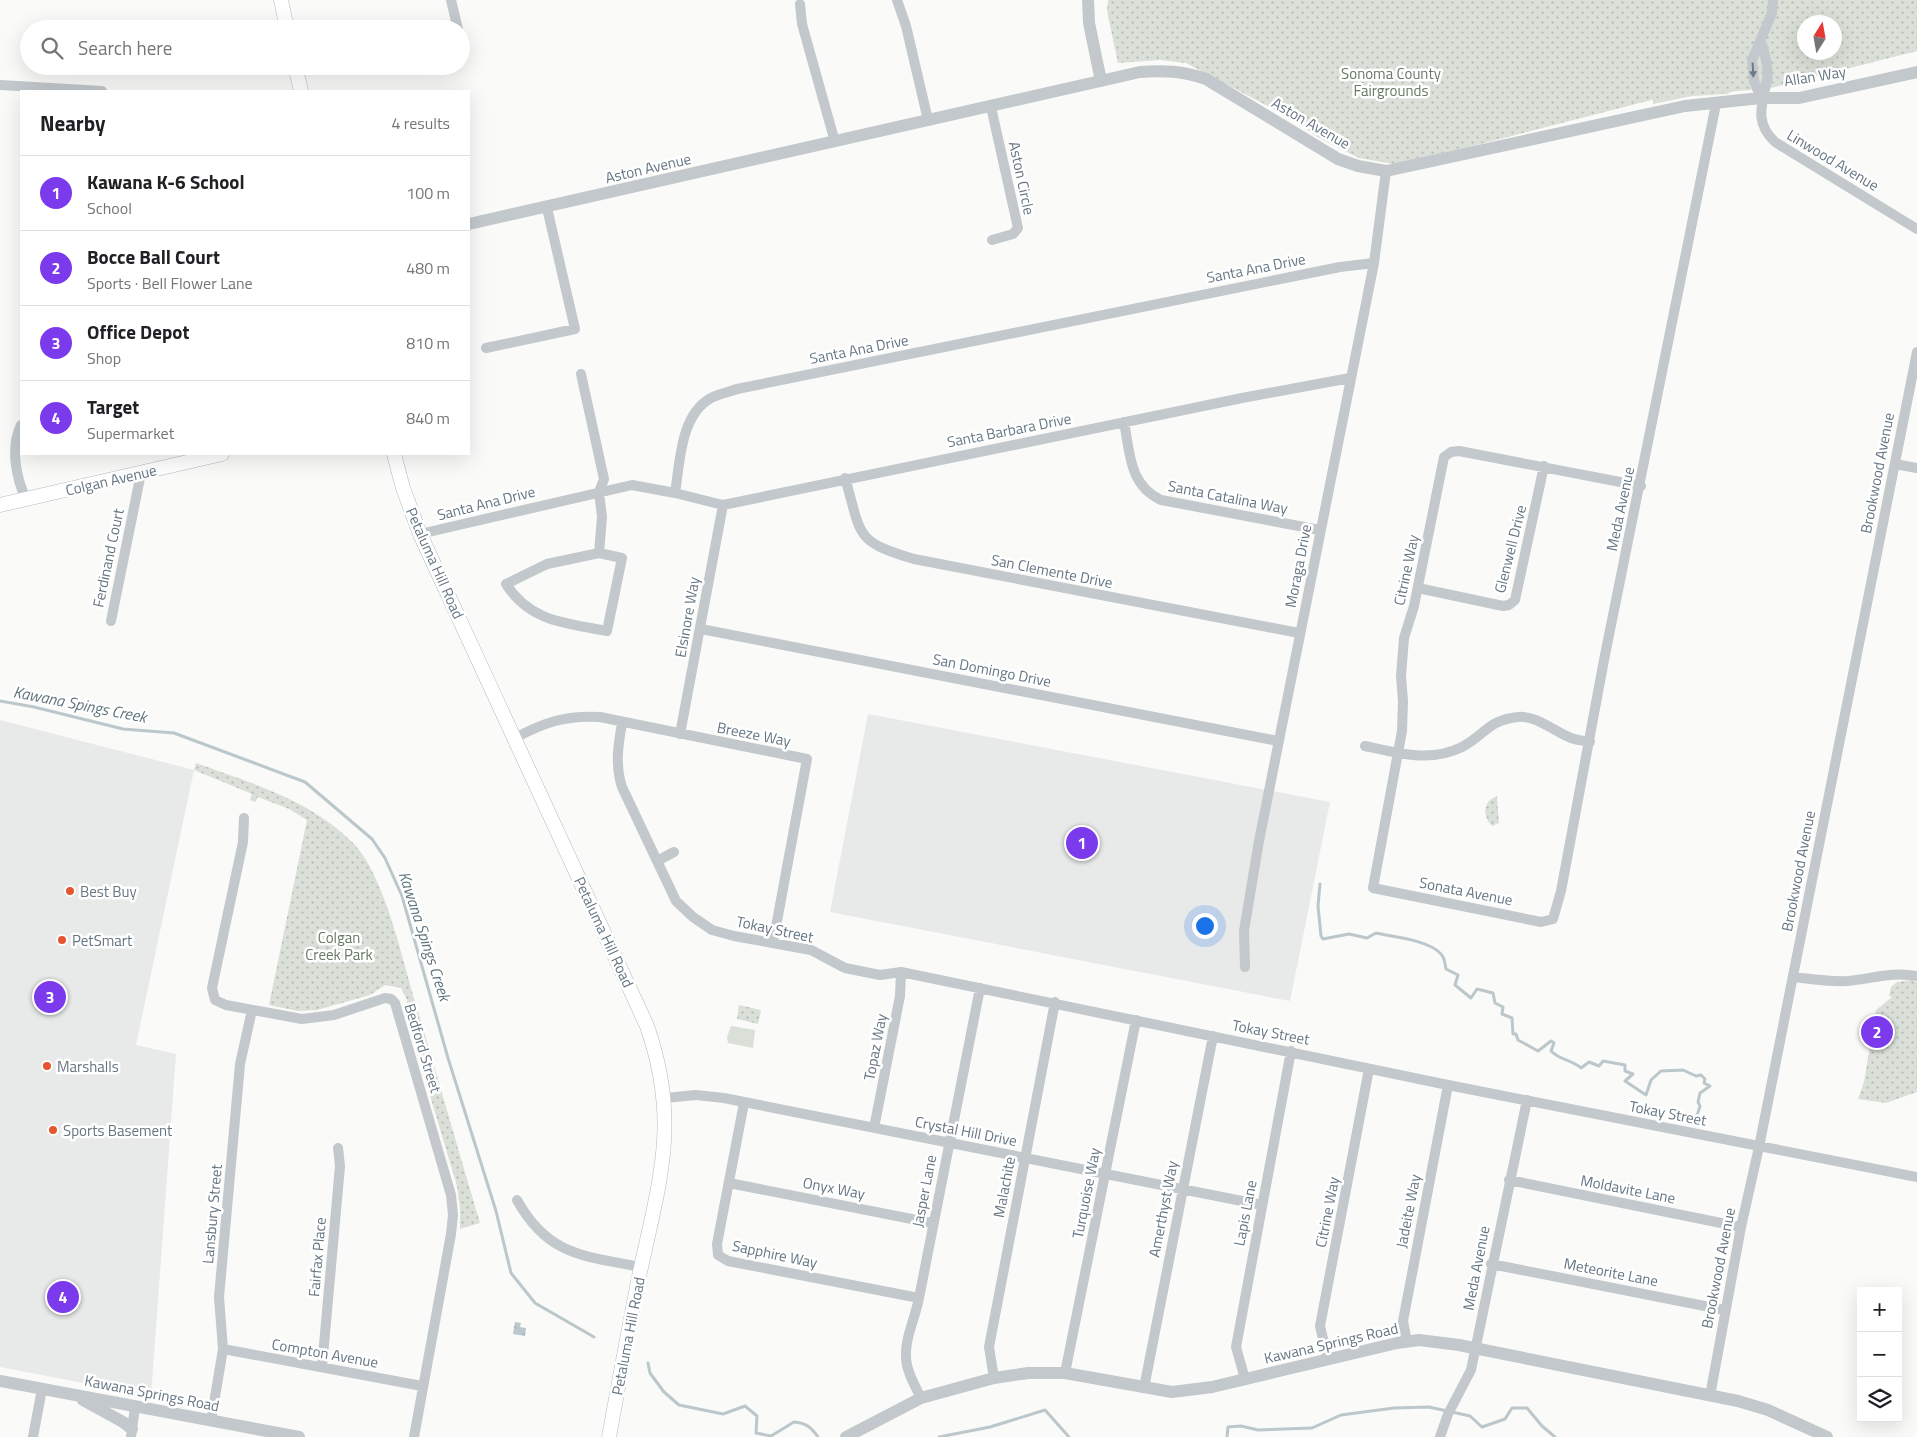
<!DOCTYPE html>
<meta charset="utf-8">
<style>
body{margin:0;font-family:"Titillium Web",sans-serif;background:#f2f2f2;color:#202124}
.controls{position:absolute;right:15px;bottom:15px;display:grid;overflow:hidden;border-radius:0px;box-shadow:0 5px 20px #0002}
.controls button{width:45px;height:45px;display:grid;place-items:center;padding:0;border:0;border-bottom:1px solid #e0e0e0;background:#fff;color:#202124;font:25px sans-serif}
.compass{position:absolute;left:1797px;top:15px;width:45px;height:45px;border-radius:50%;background:#fff;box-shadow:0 5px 20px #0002;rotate:11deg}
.you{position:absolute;left:1204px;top:925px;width:18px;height:18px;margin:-12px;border:4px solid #fff;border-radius:50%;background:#1a73e8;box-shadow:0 0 0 8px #1a73e833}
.badge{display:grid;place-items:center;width:32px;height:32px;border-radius:50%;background:#7c3aed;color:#fff;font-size:16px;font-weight:700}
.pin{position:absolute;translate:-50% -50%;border:2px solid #fff;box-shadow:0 1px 5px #0006}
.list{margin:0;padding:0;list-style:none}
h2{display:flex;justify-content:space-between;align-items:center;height:65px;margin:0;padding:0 20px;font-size:21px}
h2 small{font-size:16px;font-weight:400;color:#757577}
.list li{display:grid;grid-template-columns:32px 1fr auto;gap:15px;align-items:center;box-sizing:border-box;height:75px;padding:0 20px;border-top:1px solid #e0e0e0}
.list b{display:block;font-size:19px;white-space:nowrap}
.list p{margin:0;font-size:16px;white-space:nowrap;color:#757577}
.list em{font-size:16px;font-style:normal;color:#757577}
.icon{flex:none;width:28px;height:28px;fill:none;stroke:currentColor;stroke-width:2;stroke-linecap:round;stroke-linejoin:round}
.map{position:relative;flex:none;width:1917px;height:1437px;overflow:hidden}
.search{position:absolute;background:#fff;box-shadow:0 5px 20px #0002;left:20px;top:20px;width:450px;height:55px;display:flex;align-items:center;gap:12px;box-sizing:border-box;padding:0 18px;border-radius:28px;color:#757577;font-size:19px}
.panel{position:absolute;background:#fff;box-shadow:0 5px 20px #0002;left:20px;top:90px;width:450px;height:365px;border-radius:0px}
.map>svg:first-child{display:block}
</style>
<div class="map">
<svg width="1917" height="1437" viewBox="0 0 1917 1437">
<defs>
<pattern id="park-dots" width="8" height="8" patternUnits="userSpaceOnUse" patternTransform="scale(1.25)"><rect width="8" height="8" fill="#dadfd7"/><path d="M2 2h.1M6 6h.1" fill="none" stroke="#b4b9b4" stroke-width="1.8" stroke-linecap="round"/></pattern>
<pattern id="water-ripples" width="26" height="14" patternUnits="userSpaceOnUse" patternTransform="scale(1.25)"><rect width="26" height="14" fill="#bbc7cb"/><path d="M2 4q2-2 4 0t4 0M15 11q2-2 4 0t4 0" fill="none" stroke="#9ca6aa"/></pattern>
</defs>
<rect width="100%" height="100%" fill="#fafaf8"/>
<path fill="#e8e9e9" d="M 868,714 L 1330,802 L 1290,1001 L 830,912 Z
M 0,720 L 194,770 L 136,1045 L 176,1054 L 151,1396 L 0,1367 Z"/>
<path fill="#dadfd7" d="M 1650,63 L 1738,88 L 1727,94 L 1692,96 L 1653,104 Z
M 731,1026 L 755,1030 L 753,1048 L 728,1043 L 727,1037 Z"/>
<path fill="url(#park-dots)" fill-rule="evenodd" d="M 1108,0 L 1917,0 L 1917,51 L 1771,88 L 1659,98 L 1477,145 L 1394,164 L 1359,158 L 1321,139 L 1285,115 L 1186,63 L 1160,60 L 1118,63 L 1107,11 ZM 1804,22 L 1834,22 L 1834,52 L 1804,52 Z
M 196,763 C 251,783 311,800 353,843 C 384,874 402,958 415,1001 C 437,1075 458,1149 480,1223 L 460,1229 L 460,1208 L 457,1186 L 406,1015 L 407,1000 L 401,988 L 385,985 L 370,995 L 317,1010 L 298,1011 L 269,1005 L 307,820 L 289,809 L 258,797 L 255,802 L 250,800 L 252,794 L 194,770 Z
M 1497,796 L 1499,823 L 1492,826 C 1482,816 1483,801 1497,796 Z
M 1911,980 L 1917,982 L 1917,1092 L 1886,1103 L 1858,1099 L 1864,1082 L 1876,1010 L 1892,997 L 1889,996 L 1891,987 L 1897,982 Z
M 739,1005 L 761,1010 L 758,1024 L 737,1019 Z"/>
<path fill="url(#water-ripples)" d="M 515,1322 L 521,1323 L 520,1327 L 526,1328 L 525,1336 L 513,1334 Z"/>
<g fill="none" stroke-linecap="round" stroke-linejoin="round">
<path stroke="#bbc7cb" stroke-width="3" d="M 0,701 L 34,707 L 123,729 L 174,733 L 305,782 L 372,839 L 385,858 L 402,896 L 448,1058 L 496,1211 L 511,1273 L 535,1303 L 594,1337
M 1320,884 L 1318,906 L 1321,936 L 1323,939 L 1349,934 L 1367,938 L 1376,933 C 1394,937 1429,940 1441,954 C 1445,958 1445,964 1446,969 L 1458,975 L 1455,985 L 1471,998 L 1477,989 L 1493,993 L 1495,1003 L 1503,1007 L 1502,1014 L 1512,1018 L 1513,1034 L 1516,1034 L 1518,1040 L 1538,1051 L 1551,1041 L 1554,1043 L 1551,1051 C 1561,1061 1571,1059 1581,1068 L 1589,1062 L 1599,1066 L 1603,1061 L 1625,1065 L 1625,1071 L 1633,1074 L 1625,1081 L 1646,1095 L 1651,1080 L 1661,1071 L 1683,1070 L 1696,1076 L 1701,1075 L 1705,1079 L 1704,1083 L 1710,1086 L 1700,1093 L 1698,1102 L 1700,1106 L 1696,1119
M 648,1363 L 650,1373 L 664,1392 L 679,1405 L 723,1414 L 745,1406 L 757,1416 L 756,1433 L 771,1436 L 794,1422 C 806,1423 811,1427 818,1437
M 939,1437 L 990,1427 L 1045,1410 L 1069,1437
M 1227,1437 L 1228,1427 L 1241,1426 L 1258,1430 L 1312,1428 L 1341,1415 L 1394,1408 L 1429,1407 L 1470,1416 L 1482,1427 L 1505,1419 L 1512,1408 L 1527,1408 L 1542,1426 L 1555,1437"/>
<g stroke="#b3babf" stroke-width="15">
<path id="secondary" d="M 281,0 L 287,29
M 295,66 L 301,91
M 394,454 L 403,488 L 420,534 L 647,1026 C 680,1121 660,1179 640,1272 C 629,1327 619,1382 609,1437
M 0,505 L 222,454"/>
</g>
<path stroke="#c3c8cc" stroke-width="10" d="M 451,0 L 458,29
M 897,0 L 906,26 L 928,120
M 800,4 L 802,24 L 835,142
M 1761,42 C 1765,55 1769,67 1767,80 C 1762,105 1754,122 1775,142 L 1917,229
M 0,85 L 102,91
M 1761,98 L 1754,81 L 1752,60 L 1772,13 L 1773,0
M 991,107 L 1018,228 L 1013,234 L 992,240
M 486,348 L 575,329 L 547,208
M 581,374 L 604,479 L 599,492 L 602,517 L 599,553 L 547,564 L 506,584 C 530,622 566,623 607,631 L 622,558 L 599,553
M 1124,422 C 1130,453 1129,485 1161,500 L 1320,530
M 21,425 C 10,447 16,478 26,499
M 1895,464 L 1917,468
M 845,478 C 862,535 853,541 914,559 L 1299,633
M 1641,486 L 1459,451 L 1451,452 L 1444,457 L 1414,606 L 1404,638 L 1401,676 L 1403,701 L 1402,731 L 1373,888 L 1541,922 L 1553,919 L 1561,891 L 1604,660 L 1716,104
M 675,493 L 723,505 L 1242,398 L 1350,378
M 420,534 L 632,485 L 675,493 C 680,463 680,415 711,398 C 719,394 729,392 737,389 L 1340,267 L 1374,263
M 1418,588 L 1503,606 L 1509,605 L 1515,600 L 1544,466
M 111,621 L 141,473
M 701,629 L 1278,741
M 622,723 C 618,746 615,765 622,787 L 676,901 L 693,917 L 712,930 L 734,936 L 811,950 L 845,968 L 880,975 L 901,972 L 1448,1085 L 1917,1177
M 680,734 L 723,505
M 515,738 C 545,722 566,715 600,717 L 807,759 L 773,943
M 1365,746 C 1398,753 1430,763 1462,747 C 1485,735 1488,720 1518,717 C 1536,715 1555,732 1571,738 C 1577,740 1584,741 1590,742
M 244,818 L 243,842 L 212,988 L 215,1000 L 226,1005 L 302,1019 L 334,1015 L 385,998 L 391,999 L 395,1003 L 451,1195 L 453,1215 L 451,1234 L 414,1437
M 657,861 L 674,852
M 1245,967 L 1244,931 L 1259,841 L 1374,263 L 1386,171
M 1793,977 C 1811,979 1829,982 1847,981 C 1871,979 1892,971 1917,976
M 665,1098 L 696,1095 L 724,1098 L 1262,1205
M 744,1103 L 717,1244 L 718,1255 L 728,1261 L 919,1298
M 874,1128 L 900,996 L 901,972
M 1509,1180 L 1741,1227
M 729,1183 L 932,1223
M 517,1200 C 548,1256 584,1256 641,1267
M 1491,1264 L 1725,1310
M 1407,1342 L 1403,1321 L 1448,1085
M 223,1349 L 422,1386
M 1328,1360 L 1320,1326 L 1369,1069
M 322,1367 L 340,1166 L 338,1148
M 1065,1373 L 1136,1020
M 994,1378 L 989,1347 L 1055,1002
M 1245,1379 L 1236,1347 L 1291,1051
M 1144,1388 L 1213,1036
M 1710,1396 L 1741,1227 L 1759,1147 L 1917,352
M 921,1398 C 916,1388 909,1376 907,1365 C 902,1343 915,1320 919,1298 L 980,988
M 211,1421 L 223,1349 L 219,1297 L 240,1064 L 252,1010
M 33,1437 L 42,1389
M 131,1437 L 135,1407
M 1440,1437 L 1448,1414 L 1471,1370 L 1527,1100"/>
<path stroke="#c3c8cc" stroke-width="12" d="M 1088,0 L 1089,23 L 1101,81
M 469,224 L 1140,72 C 1164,70 1183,71 1206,79 L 1338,159 L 1358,166 L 1386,171 L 1685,106 L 1761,98 L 1799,98 L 1917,72
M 0,1381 L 299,1437
M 83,1400 L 123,1422 L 132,1429
M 846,1437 L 921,1398 L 994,1378 L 1028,1373 L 1065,1373 L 1172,1392 L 1212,1387 L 1397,1343 L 1419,1340 L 1459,1345 L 1738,1401 L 1768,1410 L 1827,1437"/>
<use href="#secondary" stroke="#fff" stroke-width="14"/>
</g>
<defs><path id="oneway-solid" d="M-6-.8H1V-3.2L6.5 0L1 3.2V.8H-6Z" transform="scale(1.25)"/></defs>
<use fill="#6a7a87" href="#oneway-solid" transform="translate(1753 70) rotate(87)"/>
<g fill="#e4572e" stroke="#fff" stroke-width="2">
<circle cx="70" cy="891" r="5"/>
<circle cx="62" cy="940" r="5"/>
<circle cx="47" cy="1066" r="5"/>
<circle cx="53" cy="1130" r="5"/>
</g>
<g text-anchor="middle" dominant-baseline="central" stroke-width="5" stroke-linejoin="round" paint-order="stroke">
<g font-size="15" fill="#687a64" stroke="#fff">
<text x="1391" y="73">Sonoma County<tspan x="1391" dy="17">Fairgrounds</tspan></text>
<text x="339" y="937">Colgan<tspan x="339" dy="17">Creek Park</tspan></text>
</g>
<g font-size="15" fill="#657683" stroke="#fff">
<text transform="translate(1815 76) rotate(-9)">Allan Way</text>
<text transform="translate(1311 123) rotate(30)">Aston Avenue</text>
<text transform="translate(1833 160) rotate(31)">Linwood Avenue</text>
<text transform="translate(648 168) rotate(-13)">Aston Avenue</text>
<text transform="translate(1022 178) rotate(78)">Aston Circle</text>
<text transform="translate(1256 268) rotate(-11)">Santa Ana Drive</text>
<text transform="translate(859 349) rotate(-11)">Santa Ana Drive</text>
<text transform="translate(1009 430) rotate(-11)">Santa Barbara Drive</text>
<text transform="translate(1877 473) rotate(-79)">Brookwood Avenue</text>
<text transform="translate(111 480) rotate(-13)">Colgan Avenue</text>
<text transform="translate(1228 497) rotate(11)">Santa Catalina Way</text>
<text transform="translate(486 503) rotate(-14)">Santa Ana Drive</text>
<text transform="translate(1620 509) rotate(-78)">Meda Avenue</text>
<text transform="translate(1510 549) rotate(-76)">Glenwell Drive</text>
<text transform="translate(108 558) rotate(-78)">Ferdinand Court</text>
<text transform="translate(435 563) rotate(66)">Petaluma Hill Road</text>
<text transform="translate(1298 566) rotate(-79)">Moraga Drive</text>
<text transform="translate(1406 570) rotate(-78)">Citrine Way</text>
<text transform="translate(1052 571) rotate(11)">San Clemente Drive</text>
<text transform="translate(687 617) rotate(-80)">Elsinore Way</text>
<text transform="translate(992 670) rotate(11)">San Domingo Drive</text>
<text transform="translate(754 734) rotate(11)">Breeze Way</text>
<text transform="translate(1798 871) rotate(-79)">Brookwood Avenue</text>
<text transform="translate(1466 891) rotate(11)">Sonata Avenue</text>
<text transform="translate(775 929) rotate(12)">Tokay Street</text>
<text transform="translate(604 932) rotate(65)">Petaluma Hill Road</text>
<text transform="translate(1271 1032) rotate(11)">Tokay Street</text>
<text transform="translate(875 1047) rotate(-79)">Topaz Way</text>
<text transform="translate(423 1048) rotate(73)">Bedford Street</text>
<text transform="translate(1668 1113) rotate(11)">Tokay Street</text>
<text transform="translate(966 1131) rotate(11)">Crystal Hill Drive</text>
<text transform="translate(1004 1187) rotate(-79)">Malachite</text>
<text transform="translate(834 1188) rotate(11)">Onyx Way</text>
<text transform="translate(1628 1189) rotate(11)">Moldavite Lane</text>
<text transform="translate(924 1191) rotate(-79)">Jasper Lane</text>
<text transform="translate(1086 1193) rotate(-79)">Turquoise Way</text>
<text transform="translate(1163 1209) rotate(-79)">Amerthyst Way</text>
<text transform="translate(1408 1211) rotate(-79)">Jadeite Way</text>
<text transform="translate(1327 1212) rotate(-79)">Citrine Way</text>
<text transform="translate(1245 1213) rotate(-79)">Lapis Lane</text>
<text transform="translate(212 1214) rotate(-85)">Lansbury Street</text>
<text transform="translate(775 1254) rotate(12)">Sapphire Way</text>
<text transform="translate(317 1257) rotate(-85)">Fairfax Place</text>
<text transform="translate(1476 1268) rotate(-79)">Meda Avenue</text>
<text transform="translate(1718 1268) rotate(-79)">Brookwood Avenue</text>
<text transform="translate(1611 1272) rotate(11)">Meteorite Lane</text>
<text transform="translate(628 1336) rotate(-79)">Petaluma Hill Road</text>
<text transform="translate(1331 1343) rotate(-13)">Kawana Springs Road</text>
<text transform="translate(325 1353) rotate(10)">Compton Avenue</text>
<text transform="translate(152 1393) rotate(11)">Kawana Springs Road</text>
</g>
<g font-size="15" fill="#657683" stroke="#fff" text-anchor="start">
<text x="80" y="891">Best Buy</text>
<text x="72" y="940">PetSmart</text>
<text x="57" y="1066">Marshalls</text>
<text x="63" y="1130">Sports Basement</text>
</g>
<g font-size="16" font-style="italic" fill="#60757c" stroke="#fff">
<text transform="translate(80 704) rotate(11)">Kawana Spings Creek</text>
<text transform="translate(425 936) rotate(72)">Kawana Spings Creek</text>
</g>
</g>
</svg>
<div class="controls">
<button>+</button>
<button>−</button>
<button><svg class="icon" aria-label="layers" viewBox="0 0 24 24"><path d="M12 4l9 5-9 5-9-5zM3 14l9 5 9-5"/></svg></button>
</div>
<svg class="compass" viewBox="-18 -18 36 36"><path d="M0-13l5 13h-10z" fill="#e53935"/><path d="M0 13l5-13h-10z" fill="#757577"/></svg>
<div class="you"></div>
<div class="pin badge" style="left:1082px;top:843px">1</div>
<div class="pin badge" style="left:1877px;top:1032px">2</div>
<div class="pin badge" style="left:50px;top:997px">3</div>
<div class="pin badge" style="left:63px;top:1297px">4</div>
<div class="search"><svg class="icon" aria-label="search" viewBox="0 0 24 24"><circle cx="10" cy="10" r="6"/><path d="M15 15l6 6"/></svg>Search here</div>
<section class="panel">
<h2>Nearby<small>4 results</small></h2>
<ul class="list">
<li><span class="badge">1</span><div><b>Kawana K-6 School</b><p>School</p></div><em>100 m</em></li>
<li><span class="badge">2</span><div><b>Bocce Ball Court</b><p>Sports · Bell Flower Lane</p></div><em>480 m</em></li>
<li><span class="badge">3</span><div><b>Office Depot</b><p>Shop</p></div><em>810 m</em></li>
<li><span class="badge">4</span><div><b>Target</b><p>Supermarket</p></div><em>840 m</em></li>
</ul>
</section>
</div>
